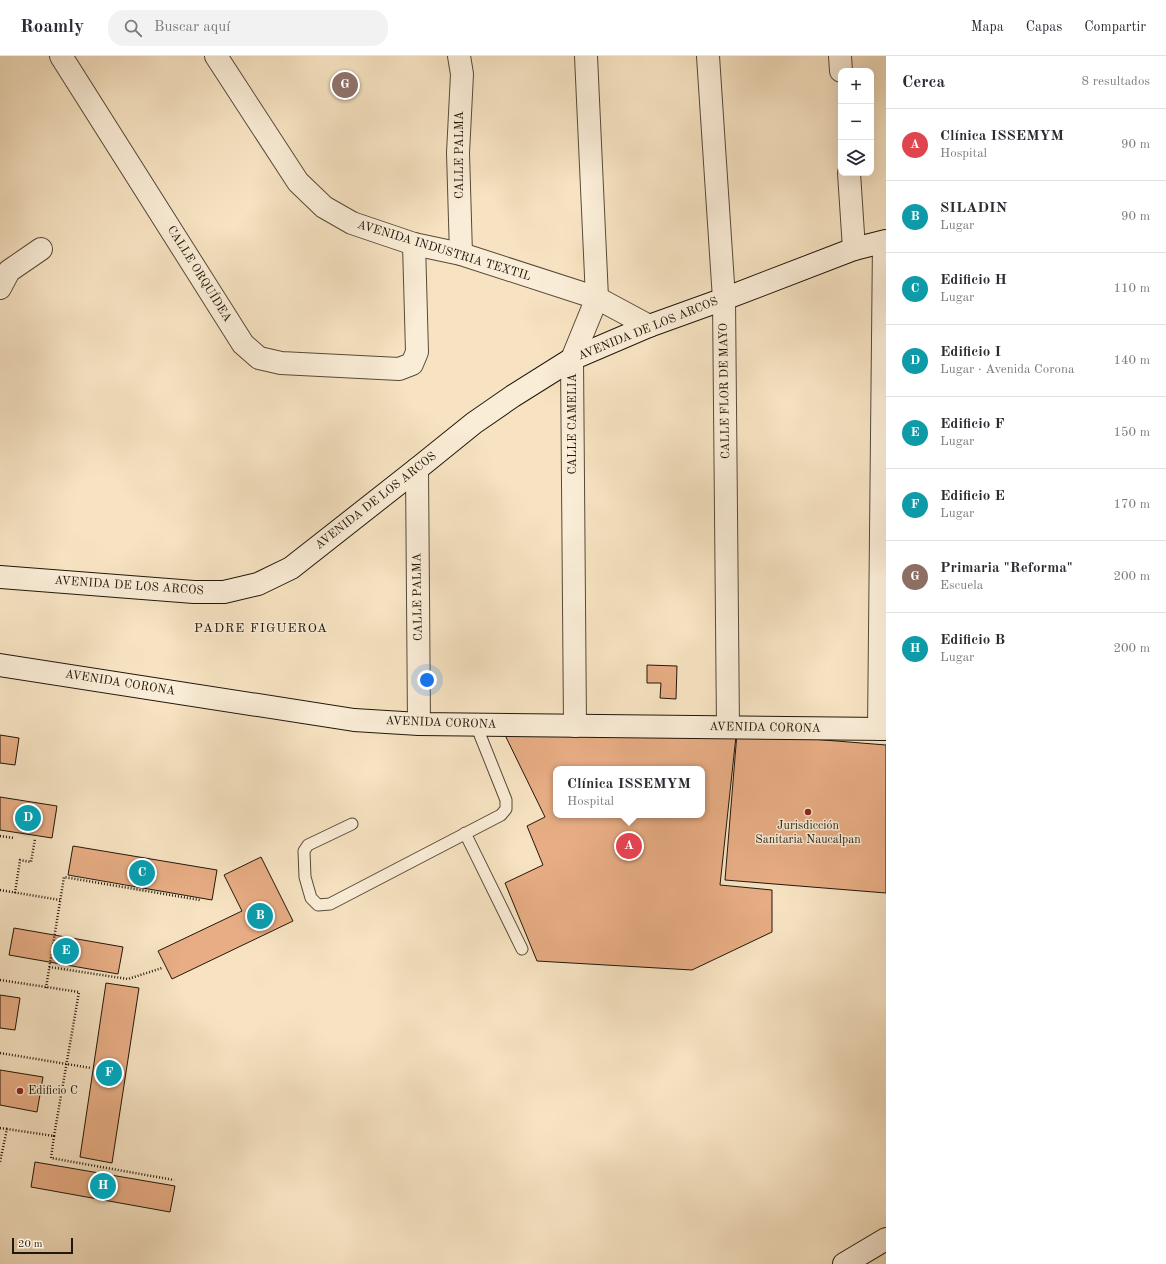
<!DOCTYPE html>
<html lang="es">
<meta charset="utf-8">
<style>
body{margin:0;font-family:"Old Standard TT",serif;background:#f2f2f3;color:#2b2b33}
.controls{position:absolute;right:12px;top:12px;display:grid;overflow:hidden;border-radius:8px;box-shadow:0 4px 16px #0002}
.controls button{width:36px;height:36px;display:grid;place-items:center;padding:0;border:0;border-bottom:1px solid #e1e1e2;background:#fff;color:#2b2b33;font:20px sans-serif}
.scale{position:absolute;left:12px;bottom:10px;width:61px;box-sizing:border-box;padding-left:4px;border:2px solid #21170b;border-top:0;font-size:11px;line-height:14px;white-space:nowrap;color:#21170b;-webkit-text-stroke:3px #faedd7;paint-order:stroke}
.you{position:absolute;left:427px;top:624px;width:14px;height:14px;margin:-10px;border:3px solid #fff;border-radius:50%;background:#1a73e8;box-shadow:0 0 0 6px #1a73e833}
.badge{display:grid;place-items:center;width:26px;height:26px;border-radius:50%;background:#8f2418;color:#fff;font-size:13px;font-weight:700}
.pin{position:absolute;translate:-50% -50%;border:2px solid #fff;box-shadow:0 1px 4px #0006}
.popup{position:absolute;left:553px;top:710px;width:152px;height:52px;box-sizing:border-box;display:grid;place-content:center;border-radius:8px;background:#fff;filter:drop-shadow(0 1px 3px #0005);font-size:13px;white-space:nowrap;color:#7c7c81}
.popup b{font-size:15px;color:#2b2b33}
.popup::after{content:'';position:absolute;left:50%;top:100%;margin-left:-8px;border:8px solid transparent;border-top-color:#fff}
.list{margin:0;padding:0;list-style:none}
h2{display:flex;justify-content:space-between;align-items:center;height:52px;margin:0;padding:0 16px;font-size:17px}
h2 small{font-size:13px;font-weight:400;color:#7c7c81}
.list li{display:grid;grid-template-columns:26px 1fr auto;gap:12px;align-items:center;box-sizing:border-box;height:72px;padding:0 16px;border-top:1px solid #e1e1e2}
.list b{display:block;font-size:15px;white-space:nowrap}
.list p{margin:0;font-size:13px;white-space:nowrap;color:#7c7c81}
.list em{font-size:13px;font-style:normal;color:#7c7c81}
.icon{flex:none;width:22px;height:22px;fill:none;stroke:currentColor;stroke-width:2;stroke-linecap:round;stroke-linejoin:round}
.map{position:relative;flex:none;width:886px;height:1208px;overflow:hidden}
header{display:flex;align-items:center;gap:24px;box-sizing:border-box;height:56px;padding:0 20px;background:#fff;border-bottom:1px solid #e1e1e2}
header strong{font-size:19px}
nav{display:flex;gap:22px;margin-inline-start:auto;font-size:14px}
.search{width:280px;height:36px;background:#f2f2f3;display:flex;align-items:center;gap:10px;box-sizing:border-box;padding:0 14px;border-radius:16px;color:#7c7c81;font-size:15px}
main{display:flex}
aside{flex:1;background:#fff}
.map>svg:first-child{display:block}
</style>
<header>
<strong>Roamly</strong>
<div class="search"><svg class="icon" aria-label="search" viewBox="0 0 24 24"><circle cx="10" cy="10" r="6"/><path d="M15 15l6 6"/></svg>Buscar aquí</div>
<nav><a>Mapa</a><a>Capas</a><a>Compartir</a></nav>
</header>
<main>
<div class="map">
<svg width="886" height="1208" viewBox="0 0 886 1208">
<rect width="100%" height="100%" fill="#f7e3c2"/>
<filter id="stains"><feTurbulence type="fractalNoise" baseFrequency=".005" numOctaves="4"/><feColorMatrix values="0 0 0 0 .2 0 0 0 0 .09 0 0 0 0 .02 0 0 0 .5 -.17"/></filter>
<radialGradient id="worn" r=".72"><stop offset=".6" stop-color="#630" stop-opacity="0"/><stop offset="1" stop-color="#630" stop-opacity=".3"/></radialGradient>
<path fill="#e8ad84" stroke="#21170b" fill-rule="evenodd" d="M 647,609 L 677,610 L 676,643 L 660,642 L 661,627 L 647,627 Z
M 503,675 L 736,680 L 720,829 L 772,834 L 772,876 L 692,914 L 537,905 L 505,827 L 543,809 L 527,770 L 545,761 ZM 556,713 L 702,713 L 702,759 L 556,759 Z
M 737,677 L 886,689 L 886,837 L 725,824 Z
M 0,679 L 19,682 L 15,709 L 0,707 Z
M 0,741 L 57,750 L 52,782 L 0,774 Z
M 73,790 L 217,814 L 212,844 L 68,819 Z
M 261,801 L 293,865 L 172,923 L 158,895 L 242,855 L 224,819 Z
M 14,872 L 123,891 L 118,918 L 9,899 Z
M 106,927 L 139,932 L 112,1107 L 80,1101 Z
M 0,939 L 20,942 L 15,974 L 0,972 Z
M 0,1014 L 43,1021 L 37,1056 L 0,1049 Z
M 35,1106 L 175,1130 L 170,1156 L 31,1131 Z"/>
<g fill="none" stroke-linecap="round" stroke-linejoin="round">
<g stroke="#564a39" stroke-width="13">
<path id="service" d="M 352,768 L 308,789 L 304,795 L 305,821 L 311,842 L 318,849 L 330,848 L 501,759 L 506,753 L 506,744 L 476,669
M 465,777 L 522,893"/>
</g>
<g stroke="#564a39" stroke-width="24">
<path id="minor" d="M 61,0 L 243,288 L 259,302 L 281,307 L 399,313 L 412,308 L 417,296 L 414,188
M 459,0 L 462,18 L 458,97 L 461,198
M 708,0 L 724,243 L 728,671
M 840,0 L 841,15
M 849,117 L 854,193
M 0,232 L 9,215 L 41,193
M 417,413 L 419,668
M 575,670 L 572,303 L 597,242 L 586,0
M 879,673 L 884,186"/>
</g>
<g stroke="#564a39" stroke-width="24">
<path id="tertiary" d="M 216,0 L 298,126 L 324,151 L 352,167 L 414,188 L 461,198 L 597,242 L 649,270"/>
</g>
<g stroke="#21170b" stroke-width="24">
<path id="secondary" d="M 0,521 L 194,536 L 224,536 L 258,528 L 291,512 L 417,413 L 474,367 L 513,340 L 572,303 L 649,270 L 724,243 L 854,193 L 886,185
M 0,609 L 354,664 L 419,668 L 886,673
M 844,1208 L 886,1183"/>
</g>
<path stroke="#21170b" stroke-width="2.5" stroke-dasharray="1 2" stroke-linecap="butt" d="M 0,780 L 14,782
M 0,834 L 60,844
M 15,837 L 20,804 L 31,806 L 35,783
M 49,911 L 128,923 L 162,912
M 0,924 L 79,936 L 54,1080 L 7,1073 L 0,1106
M 46,932 L 64,821 L 200,844
M 0,997 L 91,1012
M 0,1072 L 7,1073
M 54,1080 L 51,1102 L 174,1124"/>
<use href="#service" stroke="#faedd7" stroke-width="11"/>
<use href="#minor" stroke="#faedd7" stroke-width="22"/>
<use href="#tertiary" stroke="#faedd7" stroke-width="22"/>
<use href="#secondary" stroke="#faedd7" stroke-width="22"/>
</g>
<g fill="#8f2418" stroke="#faedd7" stroke-width="1.5">
<circle cx="808" cy="756" r="4"/>
<circle cx="20" cy="1035" r="4"/>
</g>
<g text-anchor="middle" dominant-baseline="central" stroke-width="3" stroke-linejoin="round" paint-order="stroke">
<g font-size="12" fill="#21170b" stroke="#faedd7">
<text transform="translate(460 99) rotate(-90)">CALLE PALMA</text>
<text transform="translate(444 195) rotate(17)">AVENIDA INDUSTRIA TEXTIL</text>
<text transform="translate(199 218) rotate(58)">CALLE ORQUÍDEA</text>
<text transform="translate(648 273) rotate(-22)">AVENIDA DE LOS ARCOS</text>
<text transform="translate(725 335) rotate(-91)">CALLE FLOR DE MAYO</text>
<text transform="translate(573 368) rotate(-90)">CALLE CAMELIA</text>
<text transform="translate(376 445) rotate(-38)">AVENIDA DE LOS ARCOS</text>
<text transform="translate(129 530) rotate(4)">AVENIDA DE LOS ARCOS</text>
<text transform="translate(418 541) rotate(-91)">CALLE PALMA</text>
<text transform="translate(120 627) rotate(9)">AVENIDA CORONA</text>
<text transform="translate(441 667) rotate(2)">AVENIDA CORONA</text>
<text transform="translate(765 672) rotate(1)">AVENIDA CORONA</text>
</g>
<g font-size="12" fill="#21170b" stroke="#faedd7">
<text x="808" y="770">Jurisdicción<tspan x="808" dy="14">Sanitaria Naucalpan</tspan></text>
<text x="28" y="1035" text-anchor="start">Edificio C</text>
</g>
<g font-size="13" letter-spacing="1" fill="#21170b" stroke="#faedd7">
<text x="261" y="572">PADRE FIGUEROA</text>
</g>
</g>
<rect width="100%" height="100%" filter="url(#stains)"/>
<rect width="100%" height="100%" fill="url(#worn)"/>
</svg>
<div class="controls">
<button>+</button>
<button>−</button>
<button><svg class="icon" aria-label="layers" viewBox="0 0 24 24"><path d="M12 4l9 5-9 5-9-5zM3 14l9 5 9-5"/></svg></button>
</div>
<div class="scale">20 m</div>
<div class="you"></div>
<div class="pin badge" style="left:629px;top:790px;background:#e0444e">A</div>
<div class="popup"><b>Clínica ISSEMYM</b>Hospital</div>
<div class="pin badge" style="left:260px;top:860px;background:#0f9aa8">B</div>
<div class="pin badge" style="left:142px;top:817px;background:#0f9aa8">C</div>
<div class="pin badge" style="left:28px;top:762px;background:#0f9aa8">D</div>
<div class="pin badge" style="left:66px;top:895px;background:#0f9aa8">E</div>
<div class="pin badge" style="left:109px;top:1017px;background:#0f9aa8">F</div>
<div class="pin badge" style="left:345px;top:29px;background:#8d6e63">G</div>
<div class="pin badge" style="left:103px;top:1130px;background:#0f9aa8">H</div>
</div>
<aside>
<h2>Cerca<small>8 resultados</small></h2>
<ul class="list">
<li><span class="badge" style="background:#e0444e">A</span><div><b>Clínica ISSEMYM</b><p>Hospital</p></div><em>90 m</em></li>
<li><span class="badge" style="background:#0f9aa8">B</span><div><b>SILADIN</b><p>Lugar</p></div><em>90 m</em></li>
<li><span class="badge" style="background:#0f9aa8">C</span><div><b>Edificio H</b><p>Lugar</p></div><em>110 m</em></li>
<li><span class="badge" style="background:#0f9aa8">D</span><div><b>Edificio I</b><p>Lugar · Avenida Corona</p></div><em>140 m</em></li>
<li><span class="badge" style="background:#0f9aa8">E</span><div><b>Edificio F</b><p>Lugar</p></div><em>150 m</em></li>
<li><span class="badge" style="background:#0f9aa8">F</span><div><b>Edificio E</b><p>Lugar</p></div><em>170 m</em></li>
<li><span class="badge" style="background:#8d6e63">G</span><div><b>Primaria &quot;Reforma&quot;</b><p>Escuela</p></div><em>200 m</em></li>
<li><span class="badge" style="background:#0f9aa8">H</span><div><b>Edificio B</b><p>Lugar</p></div><em>200 m</em></li>
</ul>
</aside>
</main>
